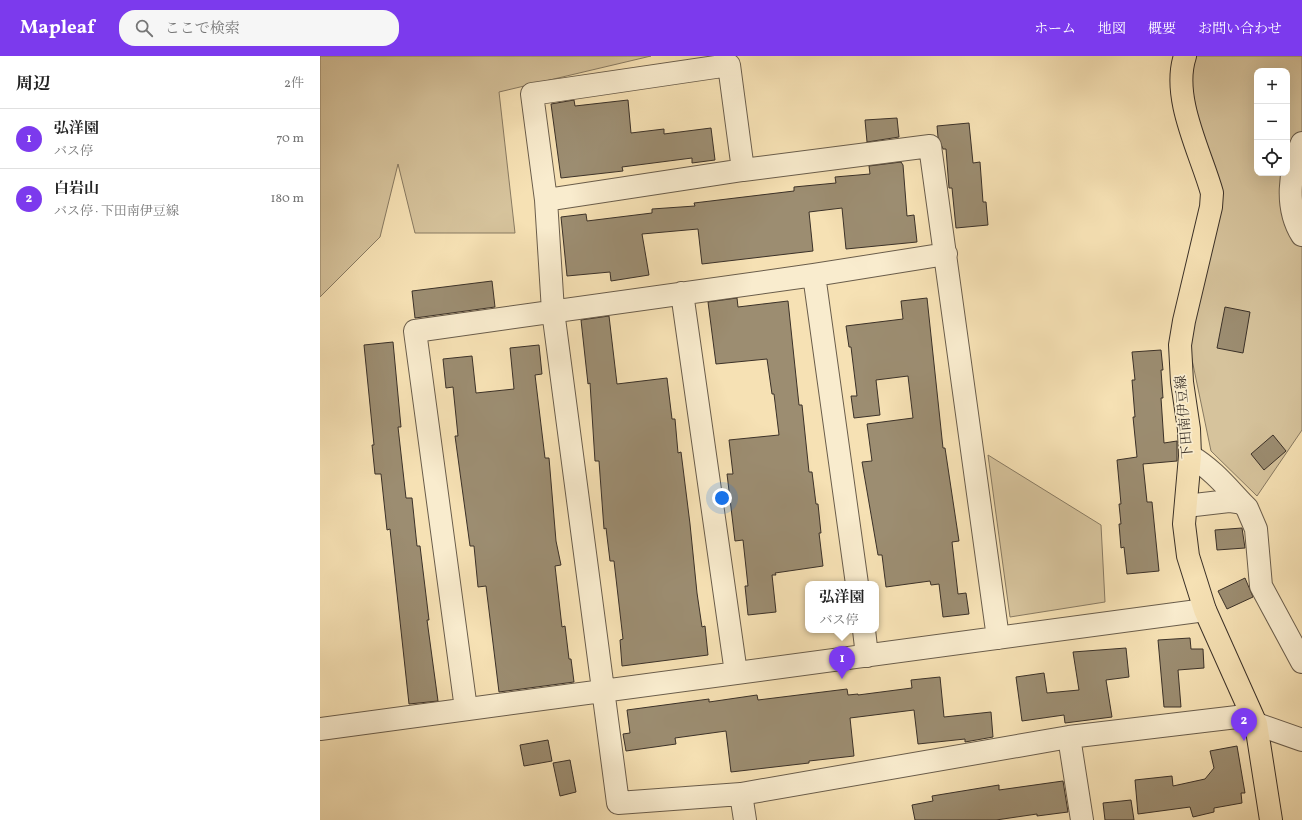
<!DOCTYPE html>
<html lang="ja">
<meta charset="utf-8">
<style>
body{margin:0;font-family:Vollkorn,"Noto Serif JP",serif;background:#f6f6f6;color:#222}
.controls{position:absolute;right:12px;top:12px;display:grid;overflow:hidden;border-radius:8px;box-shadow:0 4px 16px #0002}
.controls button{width:36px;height:36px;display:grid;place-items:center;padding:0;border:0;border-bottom:1px solid #e0e0e0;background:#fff;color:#222;font:20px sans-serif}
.you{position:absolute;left:402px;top:442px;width:14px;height:14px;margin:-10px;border:3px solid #fff;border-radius:50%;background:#1a73e8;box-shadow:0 0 0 6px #1a73e833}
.badge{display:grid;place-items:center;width:26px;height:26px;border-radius:50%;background:#7c3aed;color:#fff;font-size:13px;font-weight:700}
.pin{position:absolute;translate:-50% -33px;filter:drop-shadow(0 1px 2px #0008)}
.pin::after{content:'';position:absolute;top:21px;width:14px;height:12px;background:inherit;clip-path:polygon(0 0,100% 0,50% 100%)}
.popup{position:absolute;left:485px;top:525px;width:74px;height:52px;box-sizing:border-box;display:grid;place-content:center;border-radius:8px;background:#fff;filter:drop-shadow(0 1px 3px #0005);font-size:13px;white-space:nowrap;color:#767676}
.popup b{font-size:15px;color:#222}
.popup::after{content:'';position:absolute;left:50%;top:100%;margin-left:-8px;border:8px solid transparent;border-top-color:#fff}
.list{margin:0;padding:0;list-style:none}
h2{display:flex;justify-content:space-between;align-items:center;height:52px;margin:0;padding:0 16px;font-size:17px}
h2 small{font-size:13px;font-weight:400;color:#767676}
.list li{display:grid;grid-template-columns:26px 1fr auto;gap:12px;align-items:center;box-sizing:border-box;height:60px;padding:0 16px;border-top:1px solid #e0e0e0}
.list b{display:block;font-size:15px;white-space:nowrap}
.list p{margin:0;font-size:13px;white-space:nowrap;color:#767676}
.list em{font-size:13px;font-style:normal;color:#767676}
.icon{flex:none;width:22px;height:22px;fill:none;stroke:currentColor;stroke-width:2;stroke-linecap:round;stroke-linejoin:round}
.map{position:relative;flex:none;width:982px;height:764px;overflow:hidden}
header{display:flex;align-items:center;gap:24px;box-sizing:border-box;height:56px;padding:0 20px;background:#7c3aed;color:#fff}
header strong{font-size:19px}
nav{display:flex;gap:22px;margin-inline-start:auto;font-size:14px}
.search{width:280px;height:36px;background:#f6f6f6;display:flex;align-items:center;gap:10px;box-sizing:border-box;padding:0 14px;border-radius:16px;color:#767676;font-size:15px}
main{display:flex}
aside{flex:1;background:#fff}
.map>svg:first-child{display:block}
</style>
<header>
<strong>Mapleaf</strong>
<div class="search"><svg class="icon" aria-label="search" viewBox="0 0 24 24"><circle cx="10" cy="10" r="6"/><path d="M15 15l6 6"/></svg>ここで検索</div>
<nav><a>ホーム</a><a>地図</a><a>概要</a><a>お問い合わせ</a></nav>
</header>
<main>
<aside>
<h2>周辺<small>2件</small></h2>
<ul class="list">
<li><span class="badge">1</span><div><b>弘洋園</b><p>バス停</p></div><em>70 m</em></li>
<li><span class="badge">2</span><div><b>白岩山</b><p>バス停 · 下田南伊豆線</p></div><em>180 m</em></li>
</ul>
</aside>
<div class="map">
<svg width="982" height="764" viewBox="0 0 982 764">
<rect width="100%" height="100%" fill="#f6e1b4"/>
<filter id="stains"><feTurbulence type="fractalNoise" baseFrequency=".005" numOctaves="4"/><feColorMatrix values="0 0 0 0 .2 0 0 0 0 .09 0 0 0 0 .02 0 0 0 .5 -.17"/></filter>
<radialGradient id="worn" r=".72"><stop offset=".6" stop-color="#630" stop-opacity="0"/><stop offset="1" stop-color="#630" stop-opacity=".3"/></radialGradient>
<path fill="#d6c39c" stroke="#887a62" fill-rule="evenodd" d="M 0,0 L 331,0 L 179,36 L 195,177 L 95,177 L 78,108 L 60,181 L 0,241 Z
M 866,0 L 982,0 L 982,374 L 937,440 L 891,395 L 864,265 L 892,137 ZM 937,15 L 967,15 L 967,117 L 937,117 Z
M 668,399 L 781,469 L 785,546 L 690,561 Z"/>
<path fill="#9c8d71" stroke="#3b3128" d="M 254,44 L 255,50 L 308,44 L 311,77 L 344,73 L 344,78 L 391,72 L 395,104 L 372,107 L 372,102 L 302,111 L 303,115 L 241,122 L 231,48 Z
M 577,62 L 579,81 L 547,86 L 545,64 Z
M 649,67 L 653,107 L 660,106 L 663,146 L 666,146 L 668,169 L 636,172 L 632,132 L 629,132 L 626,93 L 623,93 L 618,81 L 617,70 Z
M 581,106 L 583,109 L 587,160 L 594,159 L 597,186 L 526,193 L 522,152 L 489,156 L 493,195 L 382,208 L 378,173 L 322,178 L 329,219 L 291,225 L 290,216 L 247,220 L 241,161 L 266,158 L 267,165 L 332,157 L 332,153 L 375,150 L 374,147 L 474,135 L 474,131 L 516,127 L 515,121 L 550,118 L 549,110 Z
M 172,225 L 175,251 L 95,262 L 92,235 Z
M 417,242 L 418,251 L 468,245 L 479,349 L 482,349 L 489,416 L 492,416 L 496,448 L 498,448 L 501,477 L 499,477 L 503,510 L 455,517 L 456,519 L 452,519 L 456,556 L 428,559 L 425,530 L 428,530 L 423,484 L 415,485 L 407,418 L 413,418 L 409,384 L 459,379 L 454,338 L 452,338 L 447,303 L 396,308 L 388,246 Z
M 607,242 L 623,392 L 625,392 L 639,485 L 632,486 L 638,538 L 646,537 L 649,558 L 623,561 L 619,528 L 611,529 L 610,525 L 566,531 L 562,499 L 558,499 L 542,406 L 552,405 L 547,368 L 593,362 L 588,320 L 556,324 L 560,359 L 534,362 L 531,340 L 537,340 L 531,291 L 529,291 L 526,270 L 583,263 L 581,245 Z
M 905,251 L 930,256 L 923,297 L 897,292 Z
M 289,260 L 297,328 L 347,322 L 352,363 L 355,363 L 358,397 L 361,396 L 370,468 L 377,537 L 382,571 L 385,570 L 388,599 L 302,610 L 300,584 L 303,583 L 294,505 L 290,505 L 286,472 L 284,473 L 279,405 L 275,405 L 270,327 L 268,328 L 261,264 Z
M 73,286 L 81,371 L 78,371 L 86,442 L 92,442 L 97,490 L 100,490 L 109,564 L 107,564 L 118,645 L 89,648 L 70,473 L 67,474 L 61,418 L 55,418 L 52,389 L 54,389 L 44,289 Z
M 219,289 L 222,318 L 215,319 L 225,402 L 229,402 L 236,485 L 241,509 L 235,510 L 242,571 L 245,570 L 249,603 L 251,603 L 254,626 L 179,636 L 166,530 L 158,531 L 154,490 L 150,490 L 135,380 L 138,380 L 133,331 L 126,332 L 123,303 L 152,300 L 156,337 L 194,333 L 190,292 Z
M 841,294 L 843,314 L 841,314 L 843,342 L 841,342 L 844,387 L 857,385 L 857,405 L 823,408 L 827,446 L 832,446 L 839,515 L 807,518 L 804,491 L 801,492 L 799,468 L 801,468 L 799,448 L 801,448 L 797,404 L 817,401 L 813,361 L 815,361 L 812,324 L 815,324 L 812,296 Z
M 953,379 L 966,395 L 944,414 L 931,398 Z
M 922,472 L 925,492 L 897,494 L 895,474 Z
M 925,522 L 933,541 L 907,553 L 898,535 Z
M 870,582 L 871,593 L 883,593 L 884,612 L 858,614 L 861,651 L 844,651 L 838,584 Z
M 806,592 L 809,621 L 786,624 L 792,661 L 745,667 L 744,659 L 702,665 L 696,621 L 724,617 L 727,637 L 759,634 L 753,596 Z
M 620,621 L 624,661 L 671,656 L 673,681 L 645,686 L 645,683 L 598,688 L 594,654 L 530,662 L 534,700 L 489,705 L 489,707 L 411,716 L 406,675 L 355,682 L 356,688 L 306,695 L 303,678 L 310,677 L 307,654 L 389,643 L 389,646 L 437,639 L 438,644 L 527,633 L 528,639 L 538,638 L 538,639 L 592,632 L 591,624 Z
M 228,684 L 232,705 L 204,710 L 200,689 Z
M 917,690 L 925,737 L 921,737 L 922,747 L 894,752 L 894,756 L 873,761 L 870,751 L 818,758 L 815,724 L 852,720 L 853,730 L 885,723 L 894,712 L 890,695 Z
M 250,704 L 256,736 L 240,740 L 233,707 Z
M 743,725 L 748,756 L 717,760 L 717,758 L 676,764 L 595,764 L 592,749 L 613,745 L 612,740 L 679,729 L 679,734 Z
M 811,744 L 814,764 L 785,764 L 783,747 Z"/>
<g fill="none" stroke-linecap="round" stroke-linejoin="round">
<g stroke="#6a5d4b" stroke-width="24">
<path id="minor" d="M 982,87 C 969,115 965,152 982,179
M 423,114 L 409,9 L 212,38 L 226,144 L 233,255 L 298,747 L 421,738 L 749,681 L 917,661 L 982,684
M 226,144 L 423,114 L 610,90 L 678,582
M 494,219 L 537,528
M 362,237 L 416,617
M 870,400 C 891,412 906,430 922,447
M 866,450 L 909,445 L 922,447 L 927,452 L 936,473 L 941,530 L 982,606
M 544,574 L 547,600
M 146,653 L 95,275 L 494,219 L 626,198
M 0,673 L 885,554
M 749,681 L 762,764
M 421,738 L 425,764"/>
</g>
<g stroke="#3b3128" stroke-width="24">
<path id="major" d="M 865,0 C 851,42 881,97 892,137 L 891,151 L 864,265 L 860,289 L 862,326 L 869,373 L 870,400 L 864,468 L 868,500 L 885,554 L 936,668 L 951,764"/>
</g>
<use href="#minor" stroke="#f9ecce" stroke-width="22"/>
<use href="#major" stroke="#f6e1b4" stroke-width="22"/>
</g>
<g text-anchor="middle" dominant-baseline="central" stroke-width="3.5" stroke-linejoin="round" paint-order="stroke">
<g font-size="14" fill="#3b3128" stroke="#f9ecce">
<text transform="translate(865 361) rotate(-95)">下田南伊豆線</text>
</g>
</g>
<rect width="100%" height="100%" filter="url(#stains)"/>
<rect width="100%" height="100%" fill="url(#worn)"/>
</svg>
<div class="controls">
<button>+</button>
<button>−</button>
<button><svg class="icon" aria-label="locate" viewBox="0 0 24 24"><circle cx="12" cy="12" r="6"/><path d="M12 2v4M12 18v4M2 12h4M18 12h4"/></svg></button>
</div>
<div class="you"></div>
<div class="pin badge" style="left:522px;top:623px">1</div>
<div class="popup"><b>弘洋園</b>バス停</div>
<div class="pin badge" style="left:924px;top:685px">2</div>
</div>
</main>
